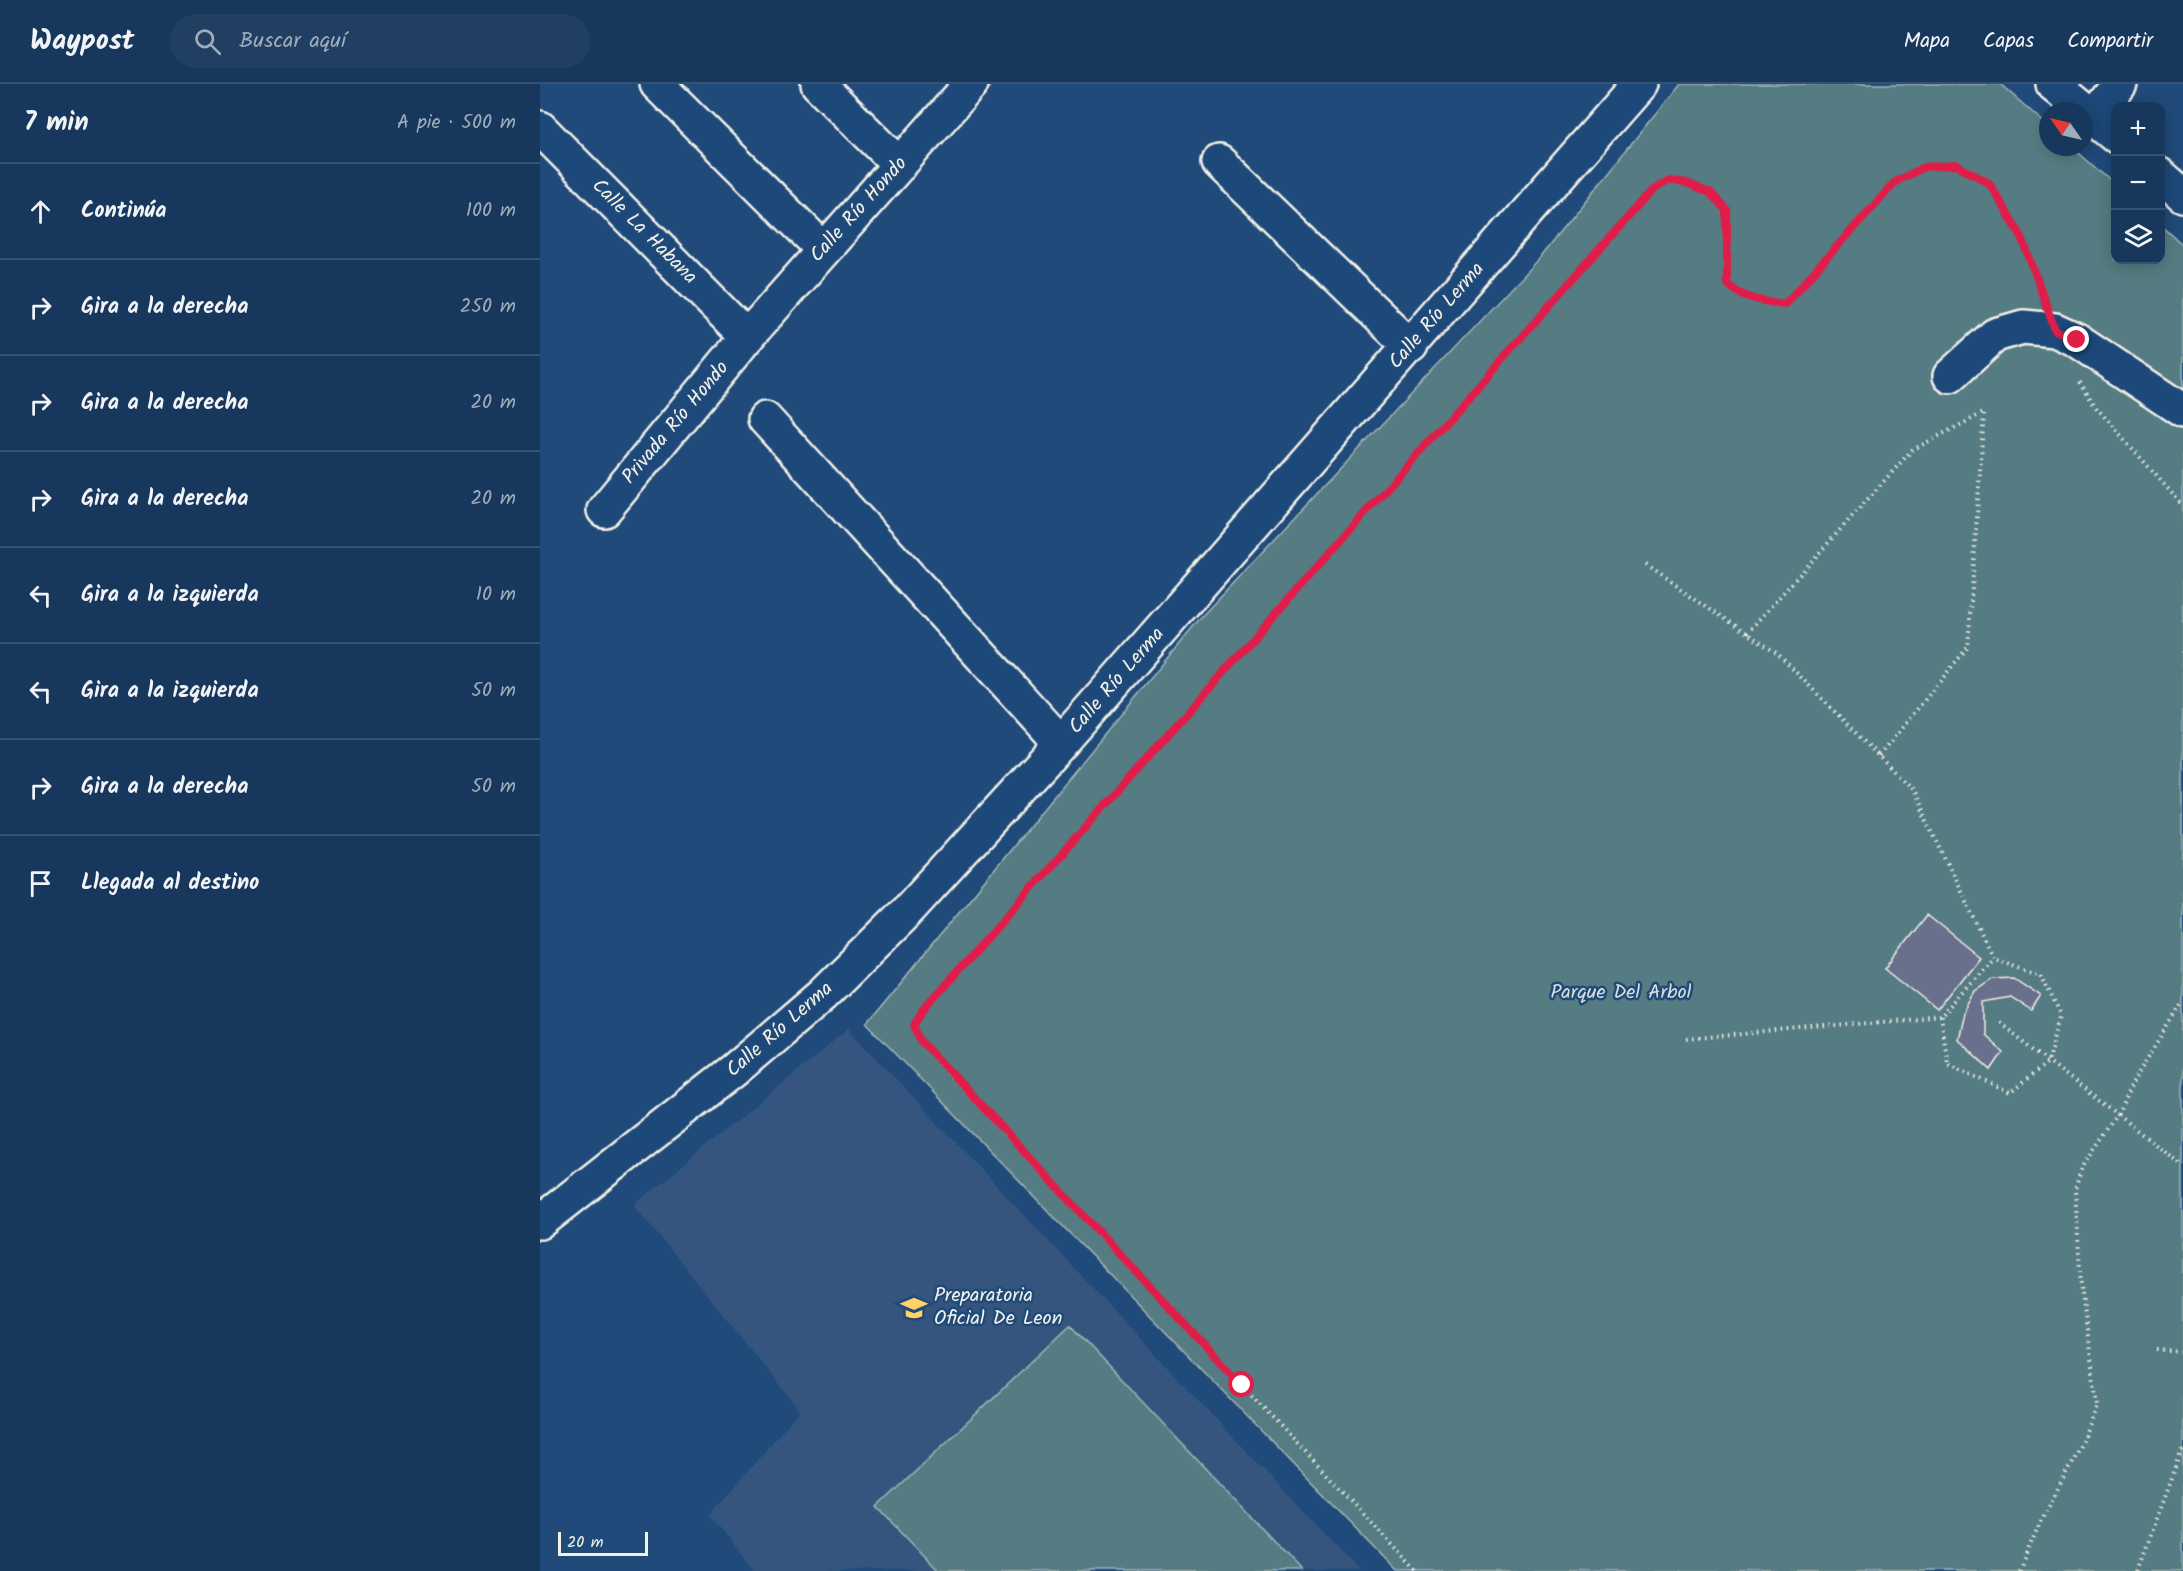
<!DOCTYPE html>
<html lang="es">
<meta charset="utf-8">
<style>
body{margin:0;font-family:Kalam,sans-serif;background:#203f62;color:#f1f3f6}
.controls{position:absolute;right:18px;top:18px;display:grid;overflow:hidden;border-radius:12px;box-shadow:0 3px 15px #0003}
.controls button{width:54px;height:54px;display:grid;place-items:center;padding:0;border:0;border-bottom:2px solid #365272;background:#17385c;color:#f1f3f6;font:30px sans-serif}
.compass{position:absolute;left:1499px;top:18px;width:54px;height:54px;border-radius:50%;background:#17385c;box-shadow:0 3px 15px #0003;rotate:304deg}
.scale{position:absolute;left:18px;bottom:15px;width:90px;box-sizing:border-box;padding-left:6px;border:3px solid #f4f1e8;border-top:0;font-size:16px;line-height:21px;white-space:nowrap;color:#f4f1e8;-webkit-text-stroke:4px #1f4a7a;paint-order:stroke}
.stop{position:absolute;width:18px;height:18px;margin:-14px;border:4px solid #e11d48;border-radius:50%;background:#fff}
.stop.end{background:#e11d48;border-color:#fff;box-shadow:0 2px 6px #0008}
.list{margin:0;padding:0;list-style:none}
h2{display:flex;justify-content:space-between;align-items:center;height:78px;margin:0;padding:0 24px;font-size:26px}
h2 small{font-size:20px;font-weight:400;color:#9eacbb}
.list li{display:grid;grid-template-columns:39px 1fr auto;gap:18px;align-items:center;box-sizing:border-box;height:96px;padding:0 24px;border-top:2px solid #365272}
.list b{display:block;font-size:22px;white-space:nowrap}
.list em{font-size:20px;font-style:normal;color:#9eacbb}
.icon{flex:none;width:33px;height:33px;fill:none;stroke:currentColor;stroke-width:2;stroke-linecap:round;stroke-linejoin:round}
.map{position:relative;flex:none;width:1643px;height:1487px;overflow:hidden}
header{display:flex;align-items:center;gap:36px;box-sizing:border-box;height:84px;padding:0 30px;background:#17385c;border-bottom:2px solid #365272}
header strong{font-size:28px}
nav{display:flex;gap:33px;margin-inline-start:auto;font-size:21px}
.search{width:420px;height:54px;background:#203f62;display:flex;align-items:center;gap:15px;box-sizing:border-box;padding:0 21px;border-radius:33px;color:#9eacbb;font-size:22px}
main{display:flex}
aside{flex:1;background:#17385c}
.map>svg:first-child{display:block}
</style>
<header>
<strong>Waypost</strong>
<div class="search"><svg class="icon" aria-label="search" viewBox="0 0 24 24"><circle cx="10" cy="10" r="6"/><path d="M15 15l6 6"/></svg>Buscar aquí</div>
<nav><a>Mapa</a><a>Capas</a><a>Compartir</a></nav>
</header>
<main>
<aside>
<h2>7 min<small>A pie · 500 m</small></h2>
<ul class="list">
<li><svg class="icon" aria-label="ahead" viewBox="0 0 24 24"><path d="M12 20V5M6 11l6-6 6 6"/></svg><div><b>Continúa</b></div><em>100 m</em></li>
<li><svg class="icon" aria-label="right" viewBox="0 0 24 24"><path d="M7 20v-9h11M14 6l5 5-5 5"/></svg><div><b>Gira a la derecha</b></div><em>250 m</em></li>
<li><svg class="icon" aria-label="right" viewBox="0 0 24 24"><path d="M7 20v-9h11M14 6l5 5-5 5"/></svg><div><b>Gira a la derecha</b></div><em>20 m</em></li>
<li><svg class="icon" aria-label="right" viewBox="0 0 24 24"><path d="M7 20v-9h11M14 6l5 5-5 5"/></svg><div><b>Gira a la derecha</b></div><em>20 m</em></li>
<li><svg class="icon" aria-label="left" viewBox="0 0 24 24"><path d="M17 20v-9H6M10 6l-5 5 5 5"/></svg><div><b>Gira a la izquierda</b></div><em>10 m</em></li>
<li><svg class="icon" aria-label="left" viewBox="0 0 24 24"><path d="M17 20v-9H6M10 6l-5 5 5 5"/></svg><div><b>Gira a la izquierda</b></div><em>50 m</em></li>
<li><svg class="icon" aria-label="right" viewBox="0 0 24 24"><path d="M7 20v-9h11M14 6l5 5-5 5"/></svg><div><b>Gira a la derecha</b></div><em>50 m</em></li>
<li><svg class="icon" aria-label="arrive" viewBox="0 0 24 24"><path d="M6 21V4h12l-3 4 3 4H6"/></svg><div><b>Llegada al destino</b></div></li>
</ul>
</aside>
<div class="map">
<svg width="1643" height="1487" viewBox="0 0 1643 1487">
<rect width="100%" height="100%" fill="#1f4a7a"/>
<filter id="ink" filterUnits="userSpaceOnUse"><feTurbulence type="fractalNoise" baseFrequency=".0167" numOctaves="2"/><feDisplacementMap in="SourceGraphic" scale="12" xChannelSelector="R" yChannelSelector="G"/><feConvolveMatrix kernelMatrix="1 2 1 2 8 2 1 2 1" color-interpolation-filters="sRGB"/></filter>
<g filter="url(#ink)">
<path fill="#35557f" d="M 309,945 L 819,1487 L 215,1487 L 170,1431 L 260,1326 L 94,1121 Z"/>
<path fill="#547c82" stroke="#a4b6b5" stroke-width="1.5" d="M 1139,0 L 1460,0 L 1508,42 L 1508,63 L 1532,63 L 1575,101 L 1576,176 L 1620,176 L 1621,141 L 1643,161 L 1643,1487 L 857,1487 L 327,940 L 661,533 L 1001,172 Z
M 530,1241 L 762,1487 L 399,1487 L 338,1423 Z"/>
<path fill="#69708c" stroke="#f4f1e8" stroke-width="1.5" d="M 1387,831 L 1439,873 L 1397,926 L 1345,884 Z
M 1474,894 L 1501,912 L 1491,927 L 1470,913 L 1443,918 L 1443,950 L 1463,968 L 1451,986 L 1417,955 L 1423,929 L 1435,907 L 1453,895 Z"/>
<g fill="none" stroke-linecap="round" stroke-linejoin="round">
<g stroke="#f4f1e8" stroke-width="38">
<path id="minor" d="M 117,0 L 284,166
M 278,0 L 360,81
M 1513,0 L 1576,52
M 1554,34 L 1580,0
M 0,44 L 207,253
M 679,78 L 871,263
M 1620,91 L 1643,111
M 1410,292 L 1455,251 L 1483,243 L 1515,246 L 1537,256 L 1643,327
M 225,335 L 521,659
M 64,426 L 207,253 L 431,0
M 0,1138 L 194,986 L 283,910 L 369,825 L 521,659 L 1099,0"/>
</g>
<path stroke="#f4f1e8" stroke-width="4" stroke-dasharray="1.5 4.5" stroke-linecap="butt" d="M 1540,298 L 1555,322 L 1643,422
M 1105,481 L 1238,570 L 1372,706 L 1453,873 L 1400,933 L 1145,955
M 1207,549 L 1372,366 L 1443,329
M 1339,672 L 1428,563 L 1444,329
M 1400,933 L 1407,979 L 1470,1009 L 1508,978 L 1521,932 L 1501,890 L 1453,873
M 1459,939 L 1643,1082
M 1617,1266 L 1643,1268
M 1598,1486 L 1643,1365
M 877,1487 L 401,981 L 382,958 L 374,940 L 384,925 L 1113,105 L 1128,96 L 1147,99 L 1170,108 L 1187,126 L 1187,200 C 1205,216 1222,217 1245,220 L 1355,97 L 1384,83 L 1417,81 L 1449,99 L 1482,153 L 1503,214
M 1479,1487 L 1499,1441 L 1541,1360 L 1557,1319 L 1541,1202 L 1535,1105 L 1542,1084 L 1578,1031 L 1594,996 L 1643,918"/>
<use href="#minor" stroke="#1f4a7a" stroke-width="33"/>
</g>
</g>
<g fill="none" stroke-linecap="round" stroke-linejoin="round" filter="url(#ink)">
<path stroke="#e11d48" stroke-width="8" d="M 702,1301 L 382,958 L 374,940 L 384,925 L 1113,105 L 1128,96 L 1146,99 L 1170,108 L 1187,126 L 1187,200 C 1205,216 1222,217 1245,220 L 1355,98 L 1384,83 L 1417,81 L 1449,99 L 1482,153 L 1515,246 L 1537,256"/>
</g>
<defs>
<g id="university-bare" transform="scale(2.07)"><path d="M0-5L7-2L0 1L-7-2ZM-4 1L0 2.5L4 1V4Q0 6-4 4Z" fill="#ffd166" stroke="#1f4a7a" stroke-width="2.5" paint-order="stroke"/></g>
</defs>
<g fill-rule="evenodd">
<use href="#university-bare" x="374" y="1224"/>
</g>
<g text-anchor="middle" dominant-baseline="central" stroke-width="5" stroke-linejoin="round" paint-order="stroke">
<g font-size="20" fill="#f4f1e8" stroke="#1f4a7a">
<text transform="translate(319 126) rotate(-48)">Calle Río Hondo</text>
<text transform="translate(104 148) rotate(45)">Calle La Habana</text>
<text transform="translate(897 232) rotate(-49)">Calle Río Lerma</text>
<text transform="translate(136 339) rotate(-50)">Privada Río Hondo</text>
<text transform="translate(577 597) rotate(-49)">Calle Río Lerma</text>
<text transform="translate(240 946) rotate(-41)">Calle Río Lerma</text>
</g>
<g font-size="20" fill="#dcdfd9" stroke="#1f4a7a">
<text x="1081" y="909">Parque Del Arbol</text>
</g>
<g font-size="20" fill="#f4f1e8" stroke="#1f4a7a" text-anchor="start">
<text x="394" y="1212">Preparatoria<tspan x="394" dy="23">Oficial De Leon</tspan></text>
</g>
</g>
</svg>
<div class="controls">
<button>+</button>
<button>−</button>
<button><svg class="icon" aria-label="layers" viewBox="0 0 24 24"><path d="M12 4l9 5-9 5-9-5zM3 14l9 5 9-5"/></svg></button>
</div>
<svg class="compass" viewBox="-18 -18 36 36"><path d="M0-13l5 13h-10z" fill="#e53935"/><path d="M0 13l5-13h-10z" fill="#9eacbb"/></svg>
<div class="scale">20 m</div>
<div class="stop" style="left:702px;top:1301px"></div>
<div class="stop end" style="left:1537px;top:256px"></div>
</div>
</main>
